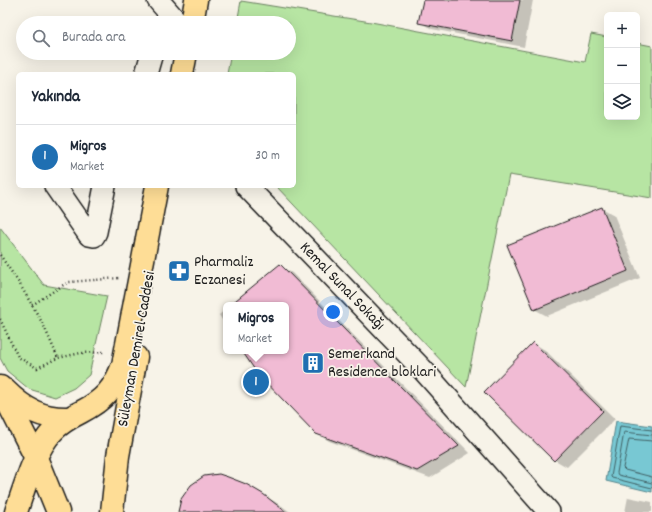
<!DOCTYPE html>
<html lang="tr">
<meta charset="utf-8">
<style>
body{margin:0;font-family:Dekko,sans-serif;background:#f2f2f3;color:#1f2937}
.controls{position:absolute;right:12px;top:12px;display:grid;overflow:hidden;border-radius:6px;box-shadow:0 4px 16px #0002}
.controls button{width:36px;height:36px;display:grid;place-items:center;padding:0;border:0;border-bottom:1px solid #e0e1e3;background:#fff;color:#1f2937;font:20px sans-serif}
.you{position:absolute;left:333px;top:312px;width:14px;height:14px;margin:-10px;border:3px solid #fff;border-radius:50%;background:#1a73e8;box-shadow:0 0 0 6px #1a73e833}
.badge{display:grid;place-items:center;width:26px;height:26px;border-radius:50%;background:#1f6fb2;color:#fff;font-size:13px;font-weight:700}
.pin{position:absolute;translate:-50% -50%;border:2px solid #fff;box-shadow:0 1px 4px #0006}
.popup{position:absolute;left:223px;top:302px;width:66px;height:52px;box-sizing:border-box;display:grid;place-content:center;border-radius:6px;background:#fff;filter:drop-shadow(0 1px 3px #0005);font-size:13px;white-space:nowrap;color:#747a83}
.popup b{font-size:15px;color:#1f2937}
.popup::after{content:'';position:absolute;left:50%;top:100%;margin-left:-8px;border:8px solid transparent;border-top-color:#fff}
.list{margin:0;padding:0;list-style:none}
h2{display:flex;justify-content:space-between;align-items:center;height:52px;margin:0;padding:0 16px;font-size:17px}
h2 small{font-size:13px;font-weight:400;color:#747a83}
.list li{display:grid;grid-template-columns:26px 1fr auto;gap:12px;align-items:center;box-sizing:border-box;height:64px;padding:0 16px;border-top:1px solid #e0e1e3}
.list b{display:block;font-size:15px;white-space:nowrap}
.list p{margin:0;font-size:13px;white-space:nowrap;color:#747a83}
.list em{font-size:13px;font-style:normal;color:#747a83}
.icon{flex:none;width:22px;height:22px;fill:none;stroke:currentColor;stroke-width:2;stroke-linecap:round;stroke-linejoin:round}
.map{position:relative;flex:none;width:652px;height:512px;overflow:hidden}
.search{position:absolute;background:#fff;box-shadow:0 4px 16px #0002;left:16px;top:16px;width:280px;height:44px;display:flex;align-items:center;gap:10px;box-sizing:border-box;padding:0 14px;border-radius:22px;color:#747a83;font-size:15px}
.panel{position:absolute;background:#fff;box-shadow:0 4px 16px #0002;left:16px;top:72px;width:280px;height:116px;border-radius:6px}
.map>svg:first-child{display:block}
</style>
<div class="map">
<svg width="652" height="512" viewBox="0 0 652 512">
<rect width="100%" height="100%" fill="#f7f3e8"/>
<filter id="ink" filterUnits="userSpaceOnUse"><feTurbulence type="fractalNoise" baseFrequency=".025" numOctaves="2"/><feDisplacementMap in="SourceGraphic" scale="8" xChannelSelector="R" yChannelSelector="G"/><feConvolveMatrix kernelMatrix="1 2 1 2 8 2 1 2 1" color-interpolation-filters="sRGB"/></filter>
<g filter="url(#ink)">
<path fill="#b7e5a3" stroke="#6a8060" d="M 241,1 L 371,22 L 585,62 L 591,34 L 607,37 L 607,117 L 637,117 L 637,43 L 652,46 L 652,198 L 509,175 L 466,387 L 276,186 L 294,186 L 294,74 L 227,74 L 231,53 L 289,53 L 289,23 L 237,23 Z
M 0,227 L 44,285 L 107,296 L 89,375 L 74,388 L 55,397 L 29,389 L 7,371 L 0,358 Z"/>
<path fill="#78c8d3" stroke="#53838a" d="M 616,421 L 652,426 L 652,492 L 606,481 Z"/>
<path fill="#0003" d="M 424,0 L 533,0 L 524,47 L 432,29 L 419,22 Z
M 602,208 L 614,215 L 640,278 L 547,316 L 534,309 Z
M 280,266 L 292,273 L 470,453 L 430,478 L 329,441 L 316,433 L 243,351 L 286,351 L 286,305 L 231,305 Z
M 226,309 L 226,326 L 219,315 Z
M 533,343 L 545,350 L 615,419 L 567,467 L 555,460 Z
M 245,484 L 282,506 L 290,512 L 179,512 Z
M 628,497 L 652,502 L 652,512 L 625,512 Z"/>
<g fill="none" stroke-linecap="round" stroke-linejoin="round">
<path stroke="#416165" stroke-width="1" d="M 652,430 L 620,426 L 611,477 L 612,478 L 652,488
M 652,435 L 624,432 L 617,473 L 618,475 L 652,483
M 652,441 L 629,439 L 623,468 L 625,470 L 652,477"/>
</g>
<path fill="#f1bbd4" stroke="#1c1c1c" d="M 423,0 L 520,0 L 512,41 L 418,23 Z
M 602,207 L 628,271 L 534,310 L 507,245 Z
M 280,264 L 459,446 L 417,471 L 316,434 L 257,373 L 242,351 L 286,351 L 286,305 L 230,305 Z
M 533,342 L 603,411 L 554,461 L 484,392 Z
M 219,474 L 228,477 L 246,484 L 263,494 L 286,512 L 178,512 L 181,499 L 191,485 L 204,476 Z"/>
<g fill="none" stroke-linecap="round" stroke-linejoin="round">
<g stroke="#1c1c1c" stroke-width="24">
<g id="minor">
<path d="M 158,0 L 178,23"/>
<path d="M 146,74 L 152,53"/>
<path d="M 55,186 L 89,235 L 94,236 L 96,232 L 105,186"/>
<path id="s1" d="M 246,186 L 423,370 L 549,512"/>
</g>
</g>
<g stroke="#1c1c1c" stroke-width="25">
<path id="major" d="M 192,23 L 196,0
M 182,74 L 186,53
M 0,387 L 36,458 L 58,512
M 5,390 C 24,409 42,419 69,418
M 16,512 C 25,486 34,451 53,431 C 61,422 71,417 81,412 C 104,400 114,389 123,365 L 157,186
M 112,512 L 118,456 L 136,357"/>
</g>
<path stroke="#1c1c1c" stroke-width="2.5" stroke-dasharray="1 3" stroke-linecap="butt" d="M 0,255 L 19,283 L 43,324 L 58,358
M 32,305 L 60,287 L 69,282 L 119,278
M 0,319 L 18,357 L 37,368 L 58,358 L 81,353 L 105,352"/>
<use href="#minor" stroke="#f7f3e8" stroke-width="21"/>
<use href="#major" stroke="#fedd96" stroke-width="22"/>
</g>
</g>
<defs>
<g id="pharmacy-square" transform="scale(1.15)"><rect x="-9" y="-9" width="18" height="18" rx="4" fill="#1f6fb2" stroke="#f7f3e8"/><path d="M-2-6h4v4h4v4h-4v4h-4v-4h-4v-4h4Z" fill="#fff"/></g>
<g id="building-square" transform="scale(1.15)"><rect x="-9" y="-9" width="18" height="18" rx="4" fill="#1f6fb2" stroke="#f7f3e8"/><path d="M-4-6H4V6H1V3H-1V6H-4ZM-2.5-4.3h1.7v1.8h-1.7ZM.8-4.3h1.7v1.8H.8ZM-2.5-1h1.7V.8h-1.7ZM.8-1h1.7V.8H.8Z" fill="#fff"/></g>
</defs>
<g fill-rule="evenodd">
<use href="#pharmacy-square" x="179" y="271"/>
<use href="#building-square" x="313" y="363"/>
</g>
<g text-anchor="middle" dominant-baseline="central" stroke-width="3.5" stroke-linejoin="round" paint-order="stroke">
<g font-size="16" fill="#1c1c1c" stroke="#f7f3e8" text-anchor="start">
<text x="194" y="262">Pharmaliz<tspan x="194" dy="18">Eczanesi</tspan></text>
<text x="328" y="354">Semerkand<tspan x="328" dy="18">Residence bloklari</tspan></text>
</g>
<g font-size="16" fill="#1c1c1c" stroke="#f7f3e8">
<text stroke="none"><textPath href="#s1" startOffset="139">Kemal Sunal Sokağı</textPath></text>
<text transform="translate(137 349) rotate(-80)">Süleyman Demirel Caddesi</text>
</g>
</g>
</svg>
<div class="controls">
<button>+</button>
<button>−</button>
<button><svg class="icon" aria-label="layers" viewBox="0 0 24 24"><path d="M12 4l9 5-9 5-9-5zM3 14l9 5 9-5"/></svg></button>
</div>
<div class="you"></div>
<div class="pin badge" style="left:256px;top:382px">1</div>
<div class="popup"><b>Migros</b>Market</div>
<div class="search"><svg class="icon" aria-label="search" viewBox="0 0 24 24"><circle cx="10" cy="10" r="6"/><path d="M15 15l6 6"/></svg>Burada ara</div>
<section class="panel">
<h2>Yakında<small></small></h2>
<ul class="list">
<li><span class="badge">1</span><div><b>Migros</b><p>Market</p></div><em>30 m</em></li>
</ul>
</section>
</div>
